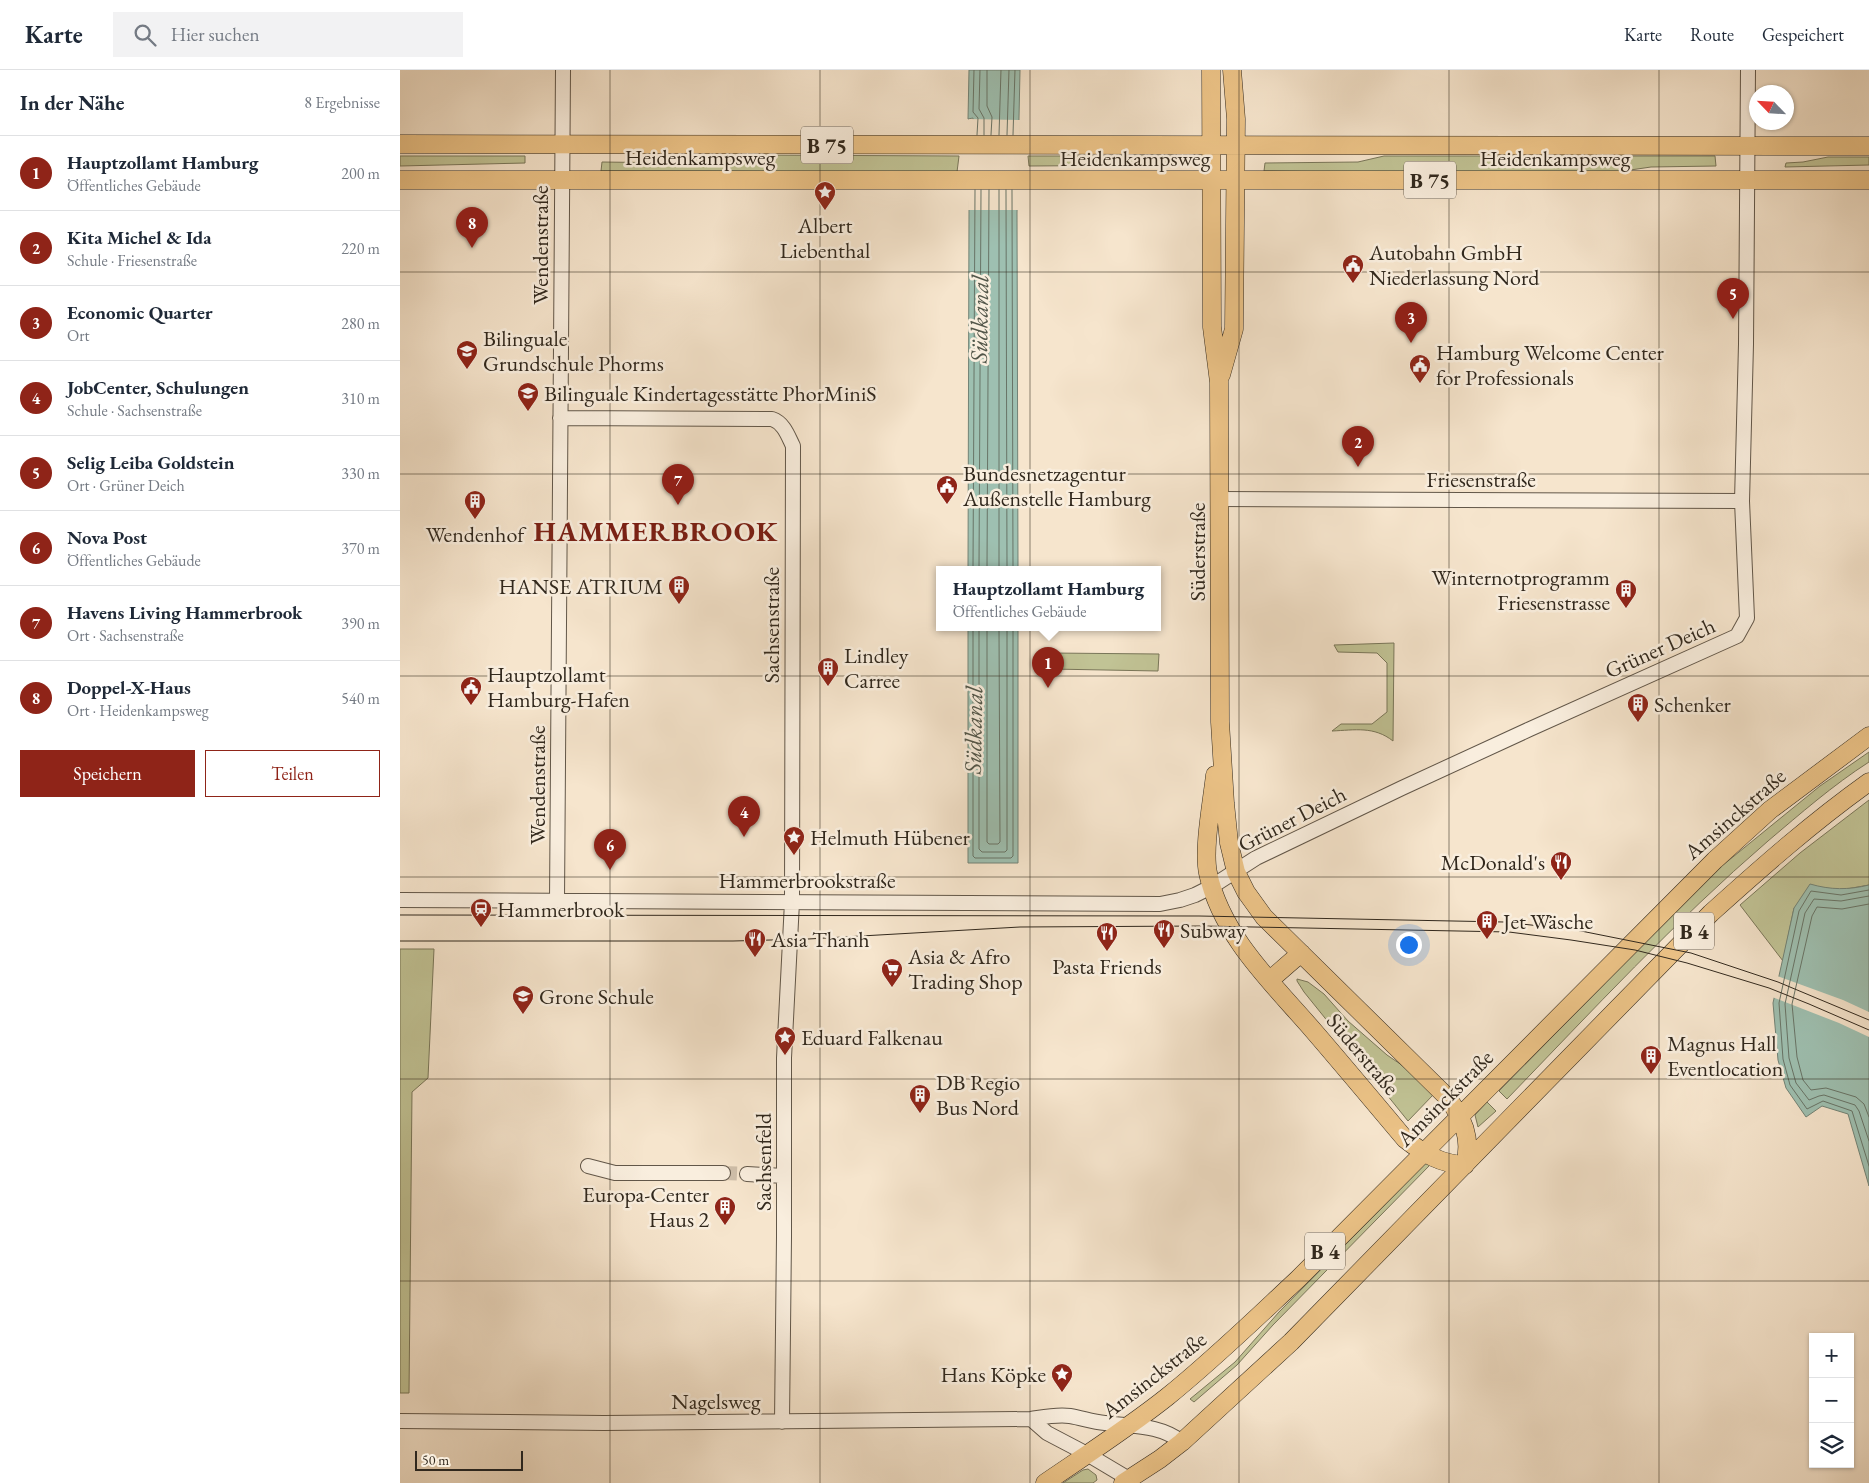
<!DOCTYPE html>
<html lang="de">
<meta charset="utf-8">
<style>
body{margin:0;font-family:"EB Garamond",serif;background:#f2f2f3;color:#1f2937}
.controls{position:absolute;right:15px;bottom:15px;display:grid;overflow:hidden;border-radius:0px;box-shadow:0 1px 4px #0004}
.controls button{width:45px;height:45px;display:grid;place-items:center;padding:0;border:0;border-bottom:1px solid #e0e1e3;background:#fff;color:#1f2937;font:25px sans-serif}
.compass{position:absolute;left:1349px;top:15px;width:45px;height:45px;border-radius:50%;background:#fff;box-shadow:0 1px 4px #0004;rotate:295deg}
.scale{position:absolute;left:15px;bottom:12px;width:108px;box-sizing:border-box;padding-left:5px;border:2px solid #31281d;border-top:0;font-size:14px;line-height:18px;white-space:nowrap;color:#31281d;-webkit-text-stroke:4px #f9eede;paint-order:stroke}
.you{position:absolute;left:1008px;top:874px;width:18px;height:18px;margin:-12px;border:4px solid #fff;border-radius:50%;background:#1a73e8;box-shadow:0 0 0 8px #1a73e833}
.badge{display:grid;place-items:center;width:32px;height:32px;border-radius:50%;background:#8f2418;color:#fff;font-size:16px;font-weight:700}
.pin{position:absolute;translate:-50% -41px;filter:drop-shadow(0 1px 2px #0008)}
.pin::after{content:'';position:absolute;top:26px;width:18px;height:15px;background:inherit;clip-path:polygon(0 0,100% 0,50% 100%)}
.popup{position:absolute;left:536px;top:496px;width:225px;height:65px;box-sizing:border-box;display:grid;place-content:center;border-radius:0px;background:#fff;filter:drop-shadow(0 1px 4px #0005);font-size:16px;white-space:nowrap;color:#747a83}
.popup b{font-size:19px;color:#1f2937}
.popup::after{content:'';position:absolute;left:50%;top:100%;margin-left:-10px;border:10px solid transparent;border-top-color:#fff}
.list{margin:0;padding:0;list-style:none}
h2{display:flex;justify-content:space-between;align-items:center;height:65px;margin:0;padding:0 20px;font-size:21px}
h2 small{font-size:16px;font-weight:400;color:#747a83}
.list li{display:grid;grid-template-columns:32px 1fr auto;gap:15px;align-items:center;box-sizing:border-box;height:75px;padding:0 20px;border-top:1px solid #e0e1e3}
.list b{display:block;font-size:19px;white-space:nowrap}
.list p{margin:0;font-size:16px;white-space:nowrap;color:#747a83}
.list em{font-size:16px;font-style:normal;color:#747a83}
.actions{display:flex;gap:10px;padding:15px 20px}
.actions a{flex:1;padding:11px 0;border:1px solid #8f2418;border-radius:0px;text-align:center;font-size:18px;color:#8f2418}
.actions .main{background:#8f2418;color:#fff}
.icon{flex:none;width:28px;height:28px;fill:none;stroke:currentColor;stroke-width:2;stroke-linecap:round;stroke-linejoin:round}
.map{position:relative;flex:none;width:1469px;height:1413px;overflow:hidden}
header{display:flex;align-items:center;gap:30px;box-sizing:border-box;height:70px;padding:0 25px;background:#fff;border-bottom:1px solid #e0e1e3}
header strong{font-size:24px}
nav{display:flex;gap:28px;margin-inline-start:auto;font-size:18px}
.search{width:350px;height:45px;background:#f2f2f3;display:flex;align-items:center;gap:12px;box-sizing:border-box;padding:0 18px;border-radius:0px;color:#747a83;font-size:19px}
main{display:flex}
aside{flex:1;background:#fff}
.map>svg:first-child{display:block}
</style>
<header>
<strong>Karte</strong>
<div class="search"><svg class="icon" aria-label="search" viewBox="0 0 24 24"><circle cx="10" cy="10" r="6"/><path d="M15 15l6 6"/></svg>Hier suchen</div>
<nav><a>Karte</a><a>Route</a><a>Gespeichert</a></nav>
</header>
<main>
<aside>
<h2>In der Nähe<small>8 Ergebnisse</small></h2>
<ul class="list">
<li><span class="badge">1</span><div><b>Hauptzollamt Hamburg</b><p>Öffentliches Gebäude</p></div><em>200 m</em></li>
<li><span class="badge">2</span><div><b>Kita Michel &amp; Ida</b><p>Schule · Friesenstraße</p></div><em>220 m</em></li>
<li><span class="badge">3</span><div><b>Economic Quarter</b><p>Ort</p></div><em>280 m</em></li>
<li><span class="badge">4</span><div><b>JobCenter, Schulungen</b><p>Schule · Sachsenstraße</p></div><em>310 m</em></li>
<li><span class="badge">5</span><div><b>Selig Leiba Goldstein</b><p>Ort · Grüner Deich</p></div><em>330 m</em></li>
<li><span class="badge">6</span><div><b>Nova Post</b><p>Öffentliches Gebäude</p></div><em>370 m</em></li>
<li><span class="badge">7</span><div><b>Havens Living Hammerbrook</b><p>Ort · Sachsenstraße</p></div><em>390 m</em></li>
<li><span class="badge">8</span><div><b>Doppel-X-Haus</b><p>Ort · Heidenkampsweg</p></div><em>540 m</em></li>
</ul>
<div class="actions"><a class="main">Speichern</a><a>Teilen</a></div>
</aside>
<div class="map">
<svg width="1469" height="1413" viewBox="0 0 1469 1413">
<rect width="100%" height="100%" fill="#f6e5cd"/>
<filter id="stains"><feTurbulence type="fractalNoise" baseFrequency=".004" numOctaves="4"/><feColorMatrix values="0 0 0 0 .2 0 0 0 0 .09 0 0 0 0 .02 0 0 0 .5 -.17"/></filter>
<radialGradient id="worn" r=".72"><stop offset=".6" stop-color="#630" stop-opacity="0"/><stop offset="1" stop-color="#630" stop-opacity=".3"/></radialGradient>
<path fill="#c1c395" stroke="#797659" d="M 0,86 L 125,86 L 125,93 L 0,96 Z
M 317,86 L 345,85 L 559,86 L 557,102 L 201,101 L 202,92 L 280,93 Z
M 628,86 L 777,86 L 777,95 L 629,96 Z
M 984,86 L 1315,86 L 1316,96 L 1251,97 L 1196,105 L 864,101 L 865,93 L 958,92 Z
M 1428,87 L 1469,87 L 1469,95 L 1385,97 L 1386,93 L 1403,92 Z
M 994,573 L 993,671 C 974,656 955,660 932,661 L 941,654 L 972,654 L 987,642 L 987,593 L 977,583 L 938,582 L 934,575 Z
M 651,583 L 759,584 L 758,601 L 651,599 Z
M 1469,682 L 1469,692 C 1433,715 1400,744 1368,771 C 1275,851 1192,941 1107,1029 L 1099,1021 L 1312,804 L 1420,716 Z
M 1469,730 L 1469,815 L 1441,820 L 1425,818 L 1394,838 L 1383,891 L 1340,835 L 1400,783 Z
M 0,879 L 34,879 L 28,1008 L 12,1022 L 9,1323 L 0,1323 Z
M 897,909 L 908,912 L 924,924 L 948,951 L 987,985 L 1009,1000 L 1033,1025 L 1008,1051 L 904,922 L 897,911 Z
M 1087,1032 L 1096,1041 L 1078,1057 L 1075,1045 Z
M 1026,1093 L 1030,1095 L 873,1255 L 837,1295 L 794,1332 L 790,1329 L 835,1292 L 879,1242 Z
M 688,1399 L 696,1405 L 697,1410 L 693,1413 L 663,1413 L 683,1400 Z"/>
<path fill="#9ec0b1" stroke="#728376" d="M 569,0 L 620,0 L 617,143 L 618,499 L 568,499 L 569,141 L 573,48 L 568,49 Z
M 568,557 L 618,557 L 618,793 L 568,793 Z
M 1410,814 C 1431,820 1448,820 1469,815 L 1469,1116 L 1448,1044 L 1422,1036 L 1406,1047 L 1386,1018 L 1378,990 L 1373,933 L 1394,838 Z"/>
<path fill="#f6e5cd" d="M 569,49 L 620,50 L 619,140 L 568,140 L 570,51 Z
M 1377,906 L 1443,930 L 1469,942 L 1469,967 L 1439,953 L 1372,927 Z"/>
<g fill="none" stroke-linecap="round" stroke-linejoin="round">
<path stroke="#687467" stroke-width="1" d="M 574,0 L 573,42 L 578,48 L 577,65
M 580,0 L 579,39 L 584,48 L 584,65
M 587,0 L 587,36 L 592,47 L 591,65
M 599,65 L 601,0
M 607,65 L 609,0
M 613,65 L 615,0
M 599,120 L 599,499
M 606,120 L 607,499
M 612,120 L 613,499
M 573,499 L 575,120
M 579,499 L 581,120
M 587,499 L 589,120
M 573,557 L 573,786 L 575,788 L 611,788 L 613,786 L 613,557
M 579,557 L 579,779 L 582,782 L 605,782 L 607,780 L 607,557
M 587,557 L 587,772 L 589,774 L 598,774 L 600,772 L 599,557
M 1469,820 L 1441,825 L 1411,821 L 1399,841 L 1379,933 L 1383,989 L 1390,1015 L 1407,1039 L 1423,1031 L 1452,1041 L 1469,1096
M 1469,826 L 1441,831 L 1414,829 L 1405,843 L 1385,934 L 1389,988 L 1396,1013 L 1409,1030 L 1419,1026 L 1424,1025 L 1455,1035 L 1459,1041 L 1469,1071
M 1469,834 L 1442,839 L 1417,837 L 1412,846 L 1392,934 L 1397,987 L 1403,1010 L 1411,1020 L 1426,1018 L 1456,1027 L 1464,1034 L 1469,1047"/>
<path stroke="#cfbfaa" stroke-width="14" stroke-dasharray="14 7" stroke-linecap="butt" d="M 323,1103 L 347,1104"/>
<g stroke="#625749" stroke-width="16">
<path id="minor" d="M 160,348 L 372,349 C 384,353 388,366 393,376 L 392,832 L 384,988 L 384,1167 L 382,1352
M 819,429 L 1342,431
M 0,830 L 760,834 L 780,830 L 795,825 L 811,817 L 856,788 L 1002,718 L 1130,659 L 1337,566 L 1347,548 L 1342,431 L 1346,274 L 1348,0
M 157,831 L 163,0
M 188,1096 L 215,1103 L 323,1103
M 347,1104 L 384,1106
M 631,1349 L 647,1363 L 687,1384 L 729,1409
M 0,1351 L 204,1353 L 631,1349 C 644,1347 657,1344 670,1346 C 682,1348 693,1352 705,1353 C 733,1357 758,1354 782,1372"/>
</g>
<g stroke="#31281d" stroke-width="19">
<path id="major" d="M 811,0 L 812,257 L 819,312 L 820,652 L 825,733 L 829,773 L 836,802 L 846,822 L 864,847 L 1046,1026 C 1063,1048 1072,1067 1065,1095
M 0,74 L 1469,76
M 0,110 L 1469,110
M 821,305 L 834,259 L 836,49 L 832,0
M 815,705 C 812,732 803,779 808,803 C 821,865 872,913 912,959 C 943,995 974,1032 1005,1069 C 1024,1084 1041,1094 1065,1095
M 870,910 L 901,883
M 645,1413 C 686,1385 728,1358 767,1327 C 813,1290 855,1249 898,1209 L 1315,790 L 1370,740 L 1469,666
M 723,1413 L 760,1389 L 782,1372 L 891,1272 L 1311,843 C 1362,797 1413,752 1469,712"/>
</g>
<use href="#minor" stroke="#f9eede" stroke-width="14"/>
<use href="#major" stroke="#ebc286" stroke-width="18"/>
<path stroke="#31281d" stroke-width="1" d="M 0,845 L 799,846 L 1104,852 L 1176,860 L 1291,883 L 1378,912 L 1469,950
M 0,871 L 333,871 L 408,869 L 620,857 L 802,856 L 1109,862 L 1171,870 L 1235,880 L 1287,893 L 1369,918 L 1409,934 L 1469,960"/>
</g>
<path fill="none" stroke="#31281d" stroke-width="1" stroke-opacity="0.55" d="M 210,0 L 210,1413M 420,0 L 420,1413M 630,0 L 630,1413M 839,0 L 839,1413M 1049,0 L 1049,1413M 1259,0 L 1259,1413M 0,202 L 1469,202M 0,404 L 1469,404M 0,606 L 1469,606M 0,807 L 1469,807M 0,1009 L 1469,1009M 0,1211 L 1469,1211"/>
<defs>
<g id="sight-pin" transform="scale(1.125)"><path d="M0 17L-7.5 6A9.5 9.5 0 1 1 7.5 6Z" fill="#8f2418" stroke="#f9eede"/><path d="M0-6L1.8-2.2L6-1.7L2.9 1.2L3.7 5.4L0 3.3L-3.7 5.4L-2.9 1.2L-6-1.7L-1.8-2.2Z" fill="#fff"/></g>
<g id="civic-pin" transform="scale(1.125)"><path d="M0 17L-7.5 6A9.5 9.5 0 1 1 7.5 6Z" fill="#8f2418" stroke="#f9eede"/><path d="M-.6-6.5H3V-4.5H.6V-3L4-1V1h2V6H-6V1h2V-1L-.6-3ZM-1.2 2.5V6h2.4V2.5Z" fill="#fff"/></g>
<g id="school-pin" transform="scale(1.125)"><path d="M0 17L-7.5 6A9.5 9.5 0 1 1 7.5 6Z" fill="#8f2418" stroke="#f9eede"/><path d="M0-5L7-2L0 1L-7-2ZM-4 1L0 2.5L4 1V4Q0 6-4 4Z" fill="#fff"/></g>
<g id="building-pin" transform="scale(1.125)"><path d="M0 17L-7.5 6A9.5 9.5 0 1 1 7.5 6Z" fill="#8f2418" stroke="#f9eede"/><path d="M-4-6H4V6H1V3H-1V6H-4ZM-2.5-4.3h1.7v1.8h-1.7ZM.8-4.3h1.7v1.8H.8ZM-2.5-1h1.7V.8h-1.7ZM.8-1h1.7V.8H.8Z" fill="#fff"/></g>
<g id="restaurant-pin" transform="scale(1.125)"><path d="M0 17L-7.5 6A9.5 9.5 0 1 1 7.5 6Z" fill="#8f2418" stroke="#f9eede"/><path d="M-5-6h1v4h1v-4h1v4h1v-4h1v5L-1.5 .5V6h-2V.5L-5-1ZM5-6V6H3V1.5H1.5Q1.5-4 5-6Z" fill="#fff"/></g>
<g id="station-pin" transform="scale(1.125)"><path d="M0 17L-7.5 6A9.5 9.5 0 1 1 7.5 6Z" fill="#8f2418" stroke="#f9eede"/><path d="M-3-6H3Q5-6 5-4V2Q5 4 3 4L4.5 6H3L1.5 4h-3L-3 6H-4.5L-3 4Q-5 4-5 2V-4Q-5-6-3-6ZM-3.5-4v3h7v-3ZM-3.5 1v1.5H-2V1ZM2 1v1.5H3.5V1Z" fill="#fff"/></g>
<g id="supermarket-pin" transform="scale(1.125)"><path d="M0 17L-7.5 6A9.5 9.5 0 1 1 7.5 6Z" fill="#8f2418" stroke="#f9eede"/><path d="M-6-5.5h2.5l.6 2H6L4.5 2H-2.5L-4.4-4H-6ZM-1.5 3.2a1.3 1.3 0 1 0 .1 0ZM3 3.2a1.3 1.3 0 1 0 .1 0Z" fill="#fff"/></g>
<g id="university-pin" transform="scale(1.125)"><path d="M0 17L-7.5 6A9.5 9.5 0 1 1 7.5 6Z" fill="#8f2418" stroke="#f9eede"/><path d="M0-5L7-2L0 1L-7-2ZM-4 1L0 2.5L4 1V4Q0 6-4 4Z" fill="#fff"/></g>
</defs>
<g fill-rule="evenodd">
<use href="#sight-pin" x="425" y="122"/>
<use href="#civic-pin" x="953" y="195"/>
<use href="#school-pin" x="67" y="281"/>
<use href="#civic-pin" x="1020" y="295"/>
<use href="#school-pin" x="128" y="323"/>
<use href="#civic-pin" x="547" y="416"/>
<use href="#building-pin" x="75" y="431"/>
<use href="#building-pin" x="279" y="516"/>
<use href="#building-pin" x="1226" y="520"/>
<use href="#building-pin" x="428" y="598"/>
<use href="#civic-pin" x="71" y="617"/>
<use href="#building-pin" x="1238" y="634"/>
<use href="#sight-pin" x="394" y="767"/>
<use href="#restaurant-pin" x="1161" y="792"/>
<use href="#station-pin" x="81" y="839"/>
<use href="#building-pin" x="1087" y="851"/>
<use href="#restaurant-pin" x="764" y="860"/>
<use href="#restaurant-pin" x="707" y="863"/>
<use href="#restaurant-pin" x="355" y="869"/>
<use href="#supermarket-pin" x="492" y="899"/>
<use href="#university-pin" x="123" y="926"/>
<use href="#sight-pin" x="385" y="967"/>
<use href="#building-pin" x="1251" y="986"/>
<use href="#building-pin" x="520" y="1025"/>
<use href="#building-pin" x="325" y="1137"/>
<use href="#sight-pin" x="662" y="1304"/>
</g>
<g text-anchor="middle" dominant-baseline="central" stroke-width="5" stroke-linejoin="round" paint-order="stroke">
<g fill="#f9eede" stroke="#6d6357" stroke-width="1">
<rect x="401" y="56.5" width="52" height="37" rx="4"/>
<rect x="1004" y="91.5" width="52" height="37" rx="4"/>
<rect x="1274" y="842.5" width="40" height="37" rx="4"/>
<rect x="905" y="1162.5" width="40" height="37" rx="4"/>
</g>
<g font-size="21" font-weight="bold" fill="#31281d">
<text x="427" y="75">B 75</text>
<text x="1030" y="110">B 75</text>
<text x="1294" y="861">B 4</text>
<text x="925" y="1181">B 4</text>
</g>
<g font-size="22" fill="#31281d" stroke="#f9eede">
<text x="300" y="87">Heidenkampsweg</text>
<text x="735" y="88">Heidenkampsweg</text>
<text x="1155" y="88">Heidenkampsweg</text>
<text transform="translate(140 175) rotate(-90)">Wendenstraße</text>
<text x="1081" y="409">Friesenstraße</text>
<text transform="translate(797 482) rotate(-90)">Süderstraße</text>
<text transform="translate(371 555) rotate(-90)">Sachsenstraße</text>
<text transform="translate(1260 578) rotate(-24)">Grüner Deich</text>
<text transform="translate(137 715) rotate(-90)">Wendenstraße</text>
<text transform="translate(1335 744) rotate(-41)">Amsinckstraße</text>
<text transform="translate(892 749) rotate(-27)">Grüner Deich</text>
<text x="407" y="810">Hammerbrookstraße</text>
<text transform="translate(963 984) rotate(50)">Süderstraße</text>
<text transform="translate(1045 1028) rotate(-45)">Amsinckstraße</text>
<text transform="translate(363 1092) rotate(-90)">Sachsenfeld</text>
<text transform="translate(754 1305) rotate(-38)">Amsinckstraße</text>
<text x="316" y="1331">Nagelsweg</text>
</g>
<g font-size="22" fill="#31281d" stroke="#f9eede" text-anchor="start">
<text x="425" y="155" text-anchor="middle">Albert<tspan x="425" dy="25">Liebenthal</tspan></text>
<text x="969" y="182">Autobahn GmbH<tspan x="969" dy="25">Niederlassung Nord</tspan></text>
<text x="83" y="268">Bilinguale<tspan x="83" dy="25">Grundschule Phorms</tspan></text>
<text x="1036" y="282">Hamburg Welcome Center<tspan x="1036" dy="25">for Professionals</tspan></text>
<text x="144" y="323">Bilinguale Kindertagesstätte PhorMiniS</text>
<text x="563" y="403">Bundesnetzagentur<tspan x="563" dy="25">Außenstelle Hamburg</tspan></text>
<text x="75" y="464" text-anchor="middle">Wendenhof</text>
<text x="1210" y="507" text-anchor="end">Winternotprogramm<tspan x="1210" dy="25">Friesenstrasse</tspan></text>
<text x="263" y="516" text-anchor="end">HANSE ATRIUM</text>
<text x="444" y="585">Lindley<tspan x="444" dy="25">Carree</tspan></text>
<text x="87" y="604">Hauptzollamt<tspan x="87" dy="25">Hamburg-Hafen</tspan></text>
<text x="1254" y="634">Schenker</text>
<text x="410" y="767">Helmuth Hübener</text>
<text x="1145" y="792" text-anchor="end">McDonald's</text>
<text x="97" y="839">Hammerbrook</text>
<text x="1103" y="851">Jet Wäsche</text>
<text x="780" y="860">Subway</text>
<text x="371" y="869">Asia Thanh</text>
<text x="508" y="886">Asia &amp; Afro<tspan x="508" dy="25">Trading Shop</tspan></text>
<text x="707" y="896" text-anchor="middle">Pasta Friends</text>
<text x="139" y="926">Grone Schule</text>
<text x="401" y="967">Eduard Falkenau</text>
<text x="1267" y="973">Magnus Hall<tspan x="1267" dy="25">Eventlocation</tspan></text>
<text x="536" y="1012">DB Regio<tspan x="536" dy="25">Bus Nord</tspan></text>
<text x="309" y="1124" text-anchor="end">Europa-Center<tspan x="309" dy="25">Haus 2</tspan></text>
<text x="646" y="1304" text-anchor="end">Hans Köpke</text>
</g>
<g font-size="24" font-style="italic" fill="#525649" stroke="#f9eede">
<text transform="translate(579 249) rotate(-89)">Südkanal</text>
<text transform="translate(573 660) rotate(-89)">Südkanal</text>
</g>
<g font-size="28" font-weight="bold" letter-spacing="1" fill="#7a1f14" stroke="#f9eede">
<text x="256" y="461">HAMMERBROOK</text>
</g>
</g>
<rect width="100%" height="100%" filter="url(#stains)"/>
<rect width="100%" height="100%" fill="url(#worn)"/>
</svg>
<div class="controls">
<button>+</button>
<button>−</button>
<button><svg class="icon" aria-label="layers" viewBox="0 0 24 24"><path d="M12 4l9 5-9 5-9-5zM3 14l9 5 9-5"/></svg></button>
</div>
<svg class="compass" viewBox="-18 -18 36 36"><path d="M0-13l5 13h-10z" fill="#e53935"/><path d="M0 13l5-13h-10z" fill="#747a83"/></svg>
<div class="scale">50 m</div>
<div class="you"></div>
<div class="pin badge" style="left:648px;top:618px">1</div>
<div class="popup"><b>Hauptzollamt Hamburg</b>Öffentliches Gebäude</div>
<div class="pin badge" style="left:958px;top:397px">2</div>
<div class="pin badge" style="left:1011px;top:273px">3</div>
<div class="pin badge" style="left:344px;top:767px">4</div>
<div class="pin badge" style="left:1333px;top:249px">5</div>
<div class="pin badge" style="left:210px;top:800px">6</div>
<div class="pin badge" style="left:278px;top:435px">7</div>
<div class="pin badge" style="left:72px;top:178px">8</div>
</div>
</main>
